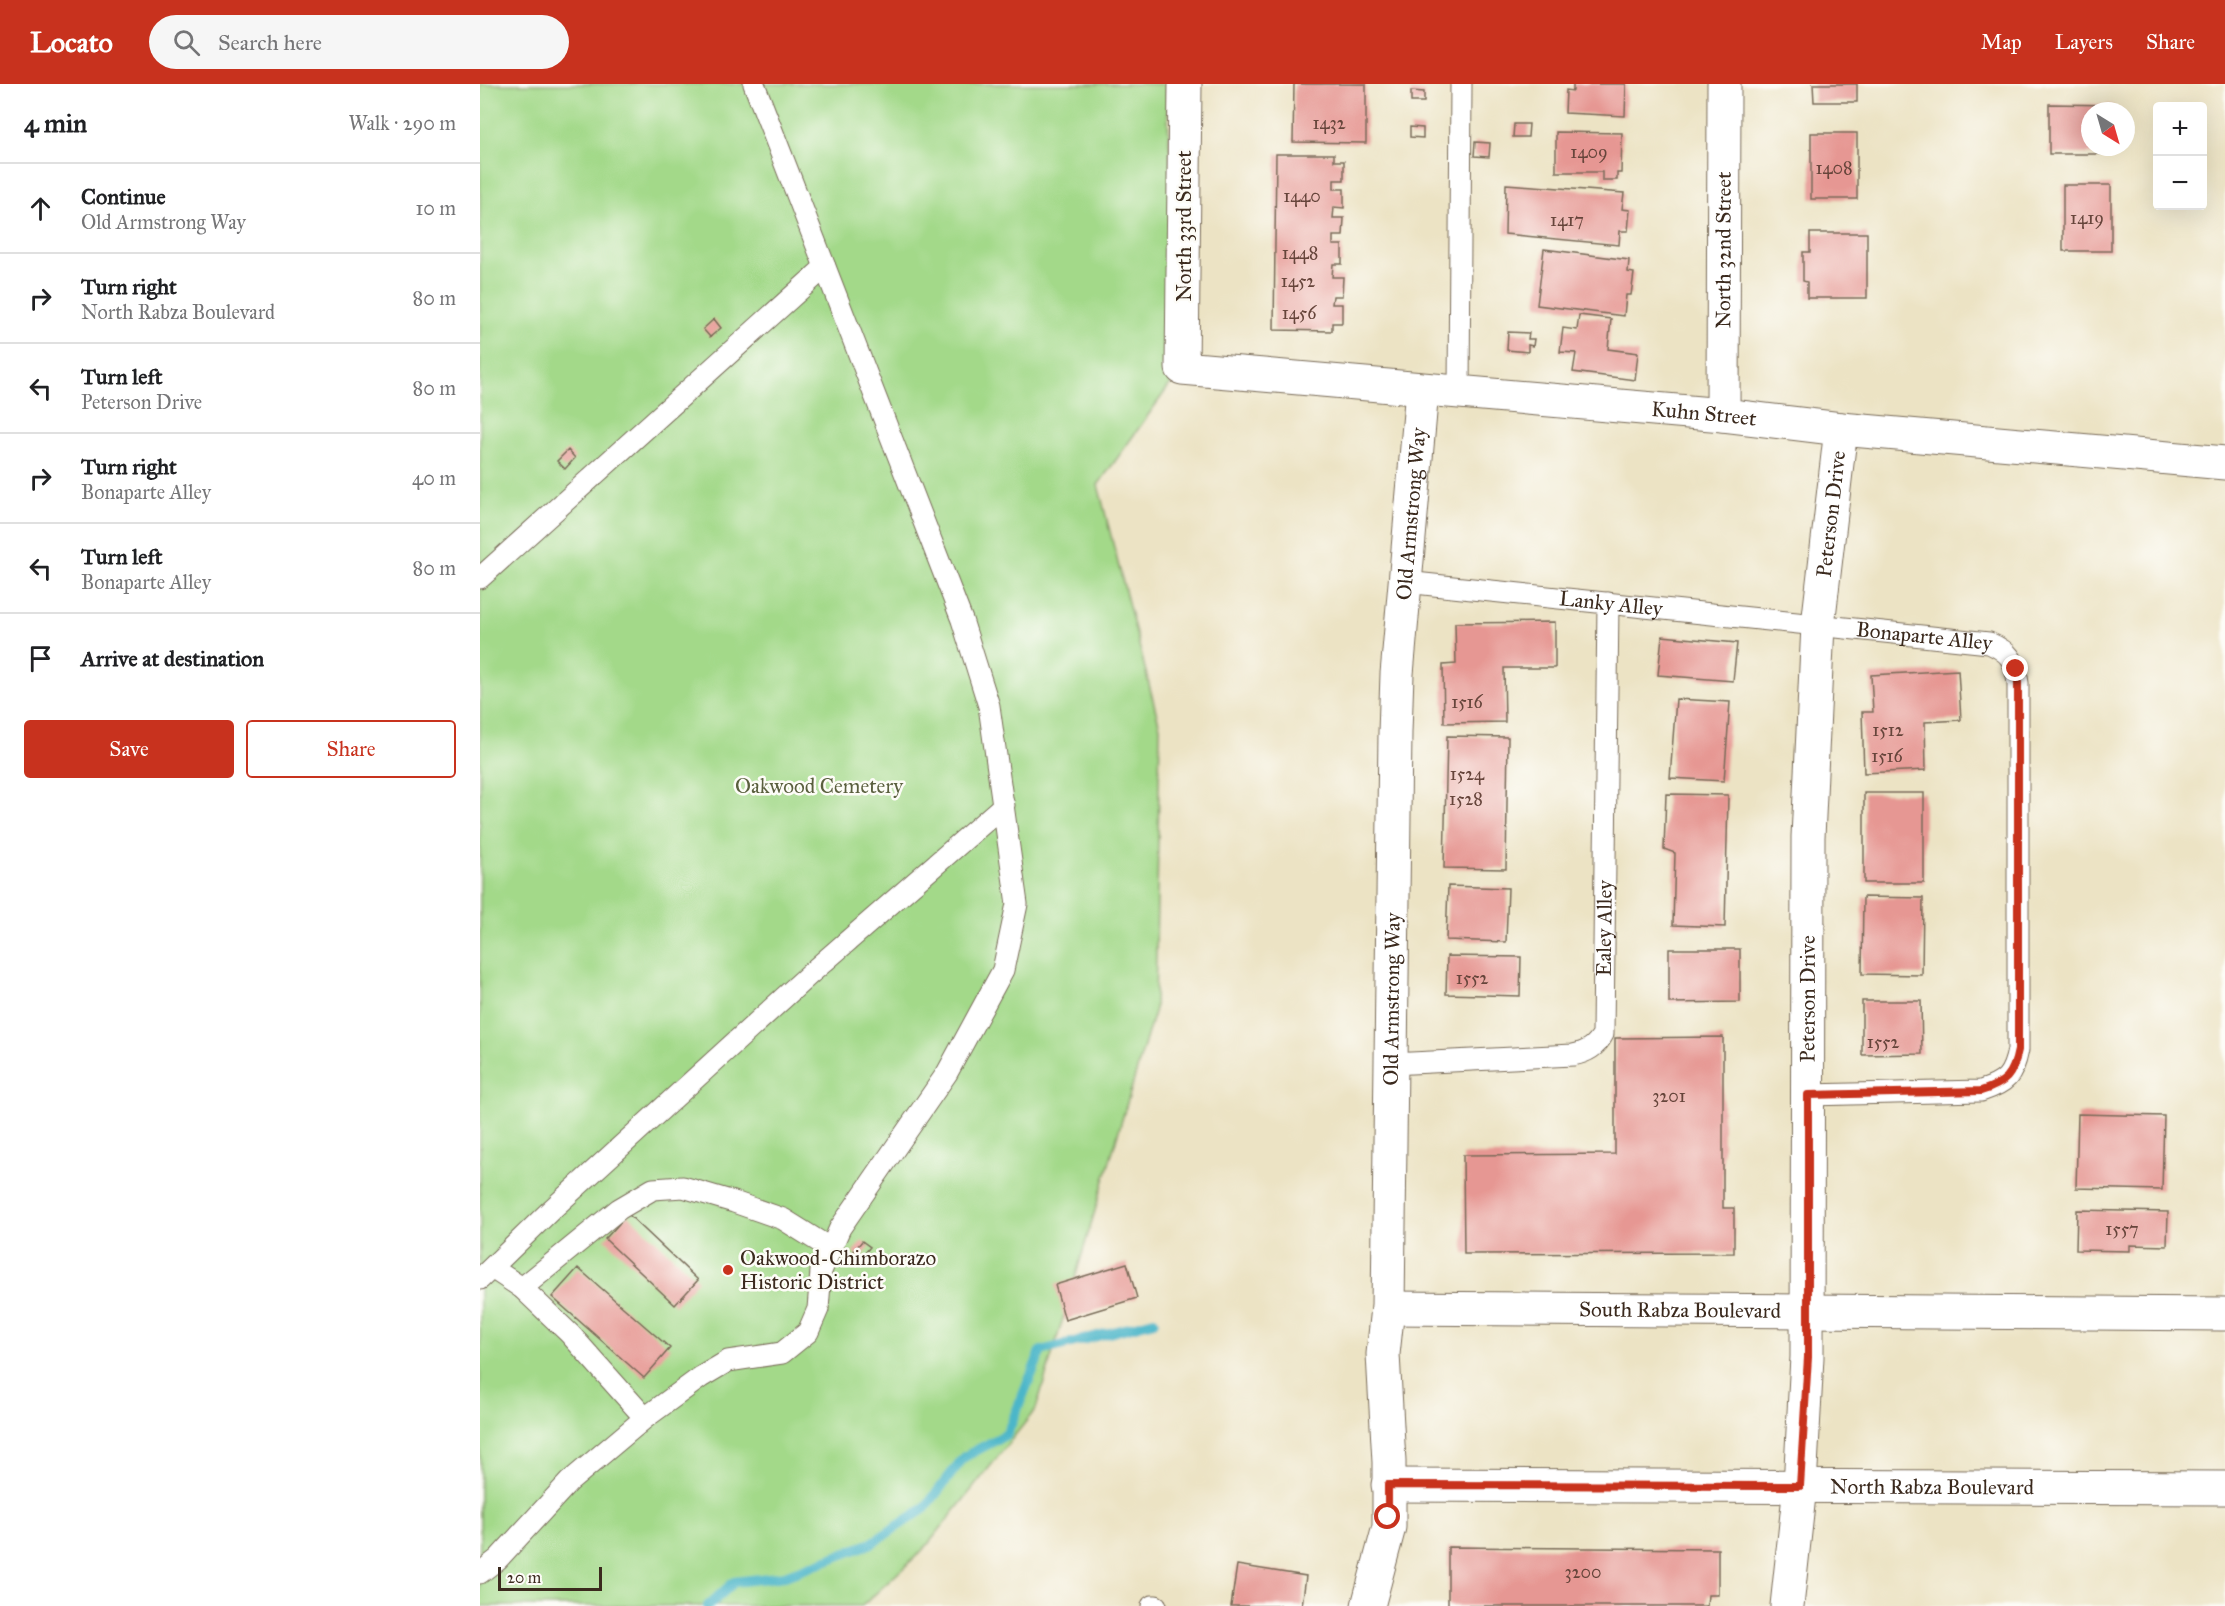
<!DOCTYPE html>
<meta charset="utf-8">
<style>
body{margin:0;font-family:"IM FELL Great Primer",serif;background:#f6f6f6;color:#202124}
.controls{position:absolute;right:18px;top:18px;display:grid;overflow:hidden;border-radius:6px;box-shadow:0 6px 24px #0002}
.controls button{width:54px;height:54px;display:grid;place-items:center;padding:0;border:0;border-bottom:2px solid #e0e0e0;background:#fff;color:#202124;font:30px sans-serif}
.compass{position:absolute;left:1601px;top:18px;width:54px;height:54px;border-radius:50%;background:#fff;box-shadow:0 6px 24px #0002;rotate:143deg}
.scale{position:absolute;left:18px;bottom:15px;width:104px;box-sizing:border-box;padding-left:6px;border:3px solid #3b2a1e;border-top:0;font-size:16px;line-height:21px;white-space:nowrap;color:#3b2a1e;-webkit-text-stroke:4px #fdfcf7;paint-order:stroke}
.stop{position:absolute;width:18px;height:18px;margin:-14px;border:4px solid #c8321e;border-radius:50%;background:#fff}
.stop.end{background:#c8321e;border-color:#fff;box-shadow:0 2px 6px #0008}
.list{margin:0;padding:0;list-style:none}
h2{display:flex;justify-content:space-between;align-items:center;height:78px;margin:0;padding:0 24px;font-size:26px}
h2 small{font-size:20px;font-weight:400;color:#757577}
.list li{display:grid;grid-template-columns:39px 1fr auto;gap:18px;align-items:center;box-sizing:border-box;height:90px;padding:0 24px;border-top:2px solid #e0e0e0}
.list b{display:block;font-size:22px;white-space:nowrap}
.list p{margin:0;font-size:20px;white-space:nowrap;color:#757577}
.list em{font-size:20px;font-style:normal;color:#757577}
.actions{display:flex;gap:12px;padding:18px 24px}
.actions a{flex:1;padding:14px 0;border:2px solid #c8321e;border-radius:6px;text-align:center;font-size:21px;color:#c8321e}
.actions .main{background:#c8321e;color:#fff}
.icon{flex:none;width:33px;height:33px;fill:none;stroke:currentColor;stroke-width:2;stroke-linecap:round;stroke-linejoin:round}
.map{position:relative;flex:none;width:1745px;height:1522px;overflow:hidden}
header{display:flex;align-items:center;gap:36px;box-sizing:border-box;height:84px;padding:0 30px;background:#c8321e;color:#fff}
header strong{font-size:28px}
nav{display:flex;gap:33px;margin-inline-start:auto;font-size:21px}
.search{width:420px;height:54px;background:#f6f6f6;display:flex;align-items:center;gap:15px;box-sizing:border-box;padding:0 21px;border-radius:33px;color:#757577;font-size:22px}
main{display:flex}
aside{flex:1;background:#fff}
.map>svg:first-child{display:block}
</style>
<header>
<strong>Locato</strong>
<div class="search"><svg class="icon" aria-label="search" viewBox="0 0 24 24"><circle cx="10" cy="10" r="6"/><path d="M15 15l6 6"/></svg>Search here</div>
<nav><a>Map</a><a>Layers</a><a>Share</a></nav>
</header>
<main>
<aside>
<h2>4 min<small>Walk · 290 m</small></h2>
<ul class="list">
<li><svg class="icon" aria-label="ahead" viewBox="0 0 24 24"><path d="M12 20V5M6 11l6-6 6 6"/></svg><div><b>Continue</b><p>Old Armstrong Way</p></div><em>10 m</em></li>
<li><svg class="icon" aria-label="right" viewBox="0 0 24 24"><path d="M7 20v-9h11M14 6l5 5-5 5"/></svg><div><b>Turn right</b><p>North Rabza Boulevard</p></div><em>80 m</em></li>
<li><svg class="icon" aria-label="left" viewBox="0 0 24 24"><path d="M17 20v-9H6M10 6l-5 5 5 5"/></svg><div><b>Turn left</b><p>Peterson Drive</p></div><em>80 m</em></li>
<li><svg class="icon" aria-label="right" viewBox="0 0 24 24"><path d="M7 20v-9h11M14 6l5 5-5 5"/></svg><div><b>Turn right</b><p>Bonaparte Alley</p></div><em>40 m</em></li>
<li><svg class="icon" aria-label="left" viewBox="0 0 24 24"><path d="M17 20v-9H6M10 6l-5 5 5 5"/></svg><div><b>Turn left</b><p>Bonaparte Alley</p></div><em>80 m</em></li>
<li><svg class="icon" aria-label="arrive" viewBox="0 0 24 24"><path d="M6 21V4h12l-3 4 3 4H6"/></svg><div><b>Arrive at destination</b></div></li>
</ul>
<div class="actions"><a class="main">Save</a><a>Share</a></div>
</aside>
<div class="map">
<svg width="1745" height="1522" viewBox="0 0 1745 1522">
<rect width="100%" height="100%" fill="#fdfcf7"/>
<filter id="ink" filterUnits="userSpaceOnUse"><feTurbulence type="fractalNoise" baseFrequency=".0167" numOctaves="2"/><feDisplacementMap in="SourceGraphic" scale="12" xChannelSelector="R" yChannelSelector="G"/><feConvolveMatrix kernelMatrix="1 2 1 2 8 2 1 2 1" color-interpolation-filters="sRGB"/></filter>
<filter id="wash" filterUnits="userSpaceOnUse"><feTurbulence type="fractalNoise" baseFrequency=".008" numOctaves="4" result="noise"/><feDisplacementMap in="SourceGraphic" scale="24" xChannelSelector="R" yChannelSelector="G"/><feGaussianBlur stdDeviation="1.35" result="paint"/><feColorMatrix in="noise" values="0 0 0 0 0 0 0 0 0 0 0 0 0 0 0 0 0 1.4 0 .05"/><feComposite in="paint" operator="in"/></filter>
<g filter="url(#wash)">
<rect width="100%" height="100%" fill="#ece3c4"/>
<path fill="#a3d989" stroke="#6f8254" stroke-width="1.5" d="M 0,0 L 686,0 L 702,284 L 618,401 L 680,643 L 675,925 L 556,1325 L 445,1464 L 382,1522 L 0,1522 Z"/>
<g fill="none" stroke-linecap="round" stroke-linejoin="round">
<path stroke="#4cb6c9" stroke-width="10" d="M 228,1522 L 254,1498 L 305,1492 L 392,1459 L 445,1424 L 484,1373 L 527,1350 L 561,1267 L 674,1237"/>
</g>
<g id="blocks">
<path fill="#e69793" d="M 814,0 L 886,0 L 886,59 L 813,58 Z
M 1093,0 L 1146,0 L 1145,32 L 1085,29 L 1086,6 L 1093,7 Z
M 1333,0 L 1377,0 L 1377,18 L 1334,18 Z
M 931,7 L 944,8 L 944,18 L 931,18 Z
M 1569,20 L 1633,21 L 1633,27 L 1610,27 L 1610,63 L 1633,63 L 1633,70 L 1569,70 Z
M 1034,40 L 1049,40 L 1048,53 L 1033,53 Z
M 930,43 L 943,44 L 943,54 L 930,53 Z
M 1076,48 L 1142,49 L 1141,89 L 1137,89 L 1137,96 L 1122,96 L 1122,88 L 1076,88 Z
M 1331,49 L 1377,49 L 1377,115 L 1331,115 Z
M 995,58 L 1010,59 L 1009,73 L 994,72 Z
M 796,70 L 854,70 L 854,77 L 864,77 L 864,96 L 854,96 L 854,105 L 864,105 L 864,124 L 854,123 L 853,134 L 864,134 L 863,152 L 853,152 L 853,161 L 862,161 L 862,180 L 853,180 L 852,193 L 863,193 L 862,212 L 853,212 L 852,220 L 862,220 L 862,239 L 852,239 L 852,247 L 794,246 Z
M 1026,100 L 1144,109 L 1142,125 L 1150,126 L 1148,147 L 1140,147 L 1139,161 L 1025,150 Z
M 1583,101 L 1631,101 L 1631,167 L 1583,167 Z
M 1330,149 L 1387,149 L 1387,214 L 1327,214 L 1327,198 L 1323,197 L 1323,168 L 1330,168 Z
M 1064,165 L 1149,176 L 1148,188 L 1154,189 L 1151,211 L 1146,211 L 1144,232 L 1057,221 Z
M 1099,231 L 1131,235 L 1128,265 L 1158,269 L 1155,296 L 1093,288 L 1096,269 L 1080,268 L 1083,244 L 1097,246 Z
M 234,235 L 241,244 L 230,253 L 223,245 Z
M 1028,248 L 1049,249 L 1048,255 L 1054,255 L 1053,262 L 1048,261 L 1048,268 L 1027,266 Z
M 88,366 L 95,374 L 85,385 L 77,377 Z
M 1075,538 L 1075,584 L 1024,584 L 1025,638 L 964,639 L 963,581 L 976,580 L 975,539 Z
M 1182,552 L 1257,559 L 1253,597 L 1178,591 Z
M 1478,586 L 1481,636 L 1445,638 L 1446,686 L 1384,689 L 1382,628 L 1393,628 L 1391,591 Z
M 1196,615 L 1250,618 L 1244,697 L 1190,694 Z
M 967,652 L 1028,653 L 1026,785 L 964,784 Z
M 1384,709 L 1444,709 L 1444,799 L 1384,799 Z
M 1186,710 L 1248,711 L 1245,843 L 1193,841 L 1195,769 L 1184,765 Z
M 968,802 L 1028,804 L 1026,858 L 966,856 Z
M 1383,813 L 1443,814 L 1442,891 L 1382,890 Z
M 1189,865 L 1260,865 L 1260,918 L 1189,919 Z
M 967,872 L 1041,873 L 1040,912 L 966,910 Z
M 1382,917 L 1441,917 L 1442,970 L 1382,971 Z
M 1243,953 L 1243,1124 L 1254,1124 L 1254,1169 L 984,1170 L 983,1071 L 1135,1070 L 1135,954 Z
M 1598,1030 L 1684,1032 L 1682,1106 L 1596,1104 Z
M 1597,1126 L 1688,1128 L 1687,1162 L 1650,1161 L 1650,1167 L 1596,1166 Z
M 148,1130 L 218,1196 L 195,1221 L 125,1155 Z
M 382,1157 L 390,1163 L 380,1175 L 373,1168 Z
M 647,1179 L 657,1214 L 585,1236 L 575,1201 Z
M 98,1184 L 190,1264 L 164,1294 L 72,1213 Z
M 968,1463 L 1238,1465 L 1238,1511 L 1228,1511 L 1227,1522 L 968,1522 Z
M 757,1481 L 826,1492 L 822,1522 L 751,1522 Z"/>
</g>
</g>
<g filter="url(#ink)">
<use href="#blocks" fill-opacity="0" stroke="#796b58" stroke-width="1.5"/>
<g fill="none" stroke-linecap="round" stroke-linejoin="round">
<g stroke="#796b58" stroke-width="23">
<g id="service">
<path d="M 979,309 L 981,0"/>
<path d="M 0,494 L 345,183"/>
<path id="s1" d="M 925,498 L 1509,559 C 1530,568 1535,576 1538,599 L 1538,966 C 1533,992 1526,999 1501,1007 L 1328,1011"/>
<path id="s2" d="M 911,980 L 1093,971 C 1107,968 1116,963 1123,950 L 1128,519"/>
<path d="M 12,1184 L 42,1204 L 90,1250 L 165,1334"/>
<path d="M 0,1195 L 70,1127 L 331,889 L 524,721"/>
<path d="M 42,1204 L 139,1125 L 173,1105 L 203,1103 L 254,1118 L 303,1135 L 351,1165"/>
<path d="M 0,1489 L 18,1475 L 89,1398 L 165,1334 L 221,1293 L 248,1277 L 302,1269 L 328,1248 L 338,1225 L 341,1187 L 360,1144 L 467,989 L 523,886 L 537,820 L 509,622 L 482,536 L 274,0"/>
<path d="M 672,1522 L 676,1522"/>
</g>
</g>
<g stroke="#796b58" stroke-width="35">
<g id="minor">
<path id="s3" d="M 705,0 L 702,284 L 1243,331 L 1361,345 L 1745,379"/>
<path id="s4" d="M 1243,331 L 1244,0"/>
<path id="s5" d="M 908,1224 L 1745,1230"/>
<path id="s6" d="M 908,1401 L 1745,1404"/>
<path id="s7" d="M 888,1522 L 909,1443 L 909,1378 L 903,1270 L 908,1224 L 915,649 L 917,590 L 942,306"/>
<path id="s8" d="M 1307,1522 L 1320,1402 L 1327,1273 L 1328,753 L 1338,541 L 1361,345"/>
</g>
</g>
<use href="#service" stroke="#fff" stroke-width="21"/>
<use href="#minor" stroke="#fff" stroke-width="33"/>
</g>
</g>
<g fill="none" stroke-linecap="round" stroke-linejoin="round" filter="url(#ink)">
<path stroke="#c8321e" stroke-width="8" d="M 908,1433 L 908,1401 L 1320,1402 L 1328,1273 L 1328,1011 L 1501,1007 C 1526,999 1533,992 1538,966 L 1538,599 L 1536,585"/>
</g>
<circle fill="#c8321e" stroke="#fdfcf7" stroke-width="2" cx="248" cy="1186" r="6"/>
<g text-anchor="middle" dominant-baseline="central" stroke-width="5" stroke-linejoin="round" paint-order="stroke">
<g font-size="18" fill="#66453b">
<text x="849" y="39">1432</text>
<text x="1109" y="68">1409</text>
<text x="1354" y="84">1408</text>
<text x="822" y="112">1440</text>
<text x="1607" y="134">1419</text>
<text x="1087" y="136">1417</text>
<text x="820" y="169">1448</text>
<text x="818" y="197">1452</text>
<text x="819" y="229">1456</text>
<text x="987" y="618">1516</text>
<text x="1408" y="646">1512</text>
<text x="1407" y="672">1516</text>
<text x="987" y="690">1524</text>
<text x="986" y="715">1528</text>
<text x="992" y="894">1552</text>
<text x="1403" y="958">1552</text>
<text x="1189" y="1012">3201</text>
<text x="1642" y="1145">1557</text>
<text x="1103" y="1488">3200</text>
</g>
<g font-size="21" fill="#3b2a1e" stroke="#fdfcf7">
<text transform="translate(704 142) rotate(-90)">North 33rd Street</text>
<text stroke="none"><textPath href="#s4" startOffset="165">North 32nd Street</textPath></text>
<text stroke="none"><textPath href="#s3" startOffset="808">Kuhn Street</textPath></text>
<text stroke="none"><textPath href="#s7" startOffset="1096">Old Armstrong Way</textPath></text>
<text stroke="none"><textPath href="#s8" startOffset="1094">Peterson Drive</textPath></text>
<text stroke="none"><textPath href="#s1" startOffset="207">Lanky Alley</textPath></text>
<text stroke="none"><textPath href="#s1" startOffset="522">Bonaparte Alley</textPath></text>
<text stroke="none"><textPath href="#s2" startOffset="326">Ealey Alley</textPath></text>
<text stroke="none"><textPath href="#s7" startOffset="610">Old Armstrong Way</textPath></text>
<text stroke="none"><textPath href="#s8" startOffset="608">Peterson Drive</textPath></text>
<text stroke="none"><textPath href="#s5" startOffset="292">South Rabza Boulevard</textPath></text>
<text stroke="none"><textPath href="#s6" startOffset="544">North Rabza Boulevard</textPath></text>
</g>
<g font-size="21" fill="#5a5f3e" stroke="#fdfcf7">
<text x="339" y="702">Oakwood Cemetery</text>
</g>
<g font-size="21" fill="#3b2a1e" stroke="#fdfcf7" text-anchor="start">
<text x="260" y="1174">Oakwood-Chimborazo<tspan x="260" dy="24">Historic District</tspan></text>
</g>
</g>
</svg>
<div class="controls">
<button>+</button>
<button>−</button>
</div>
<svg class="compass" viewBox="-18 -18 36 36"><path d="M0-13l5 13h-10z" fill="#e53935"/><path d="M0 13l5-13h-10z" fill="#757577"/></svg>
<div class="scale">20 m</div>
<div class="stop" style="left:908px;top:1433px"></div>
<div class="stop end" style="left:1536px;top:585px"></div>
</div>
</main>
